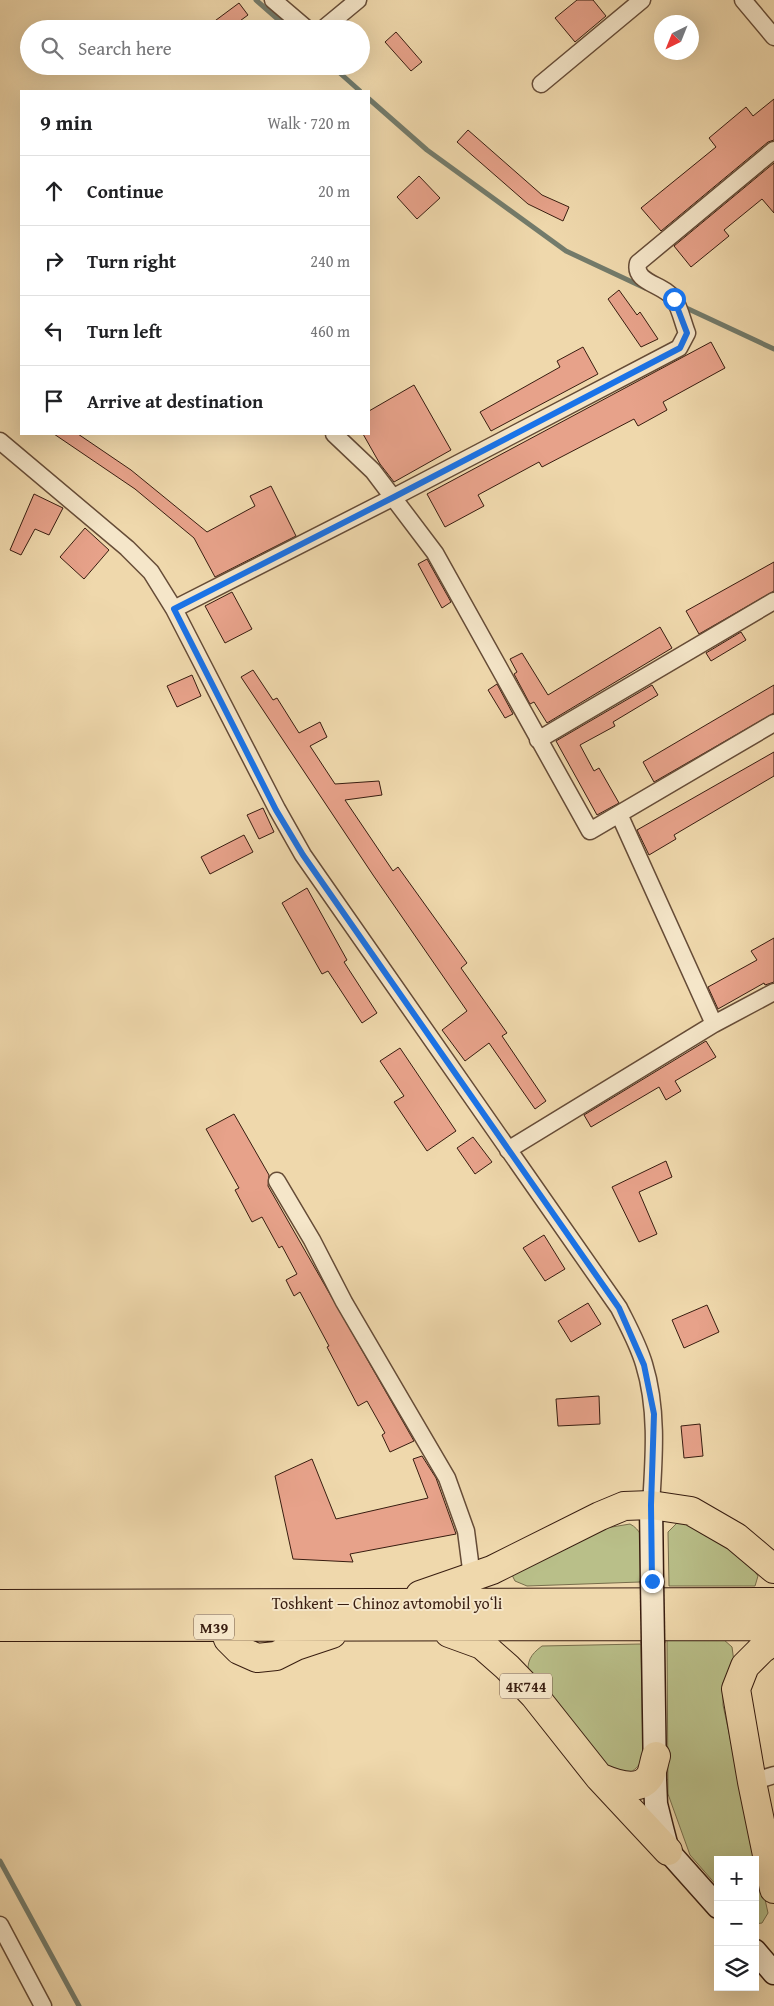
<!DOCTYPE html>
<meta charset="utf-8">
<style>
body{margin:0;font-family:"Gentium Book Plus",serif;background:#f2f2f2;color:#202124}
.controls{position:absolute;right:15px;bottom:15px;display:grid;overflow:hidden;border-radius:0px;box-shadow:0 5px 20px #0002}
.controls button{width:45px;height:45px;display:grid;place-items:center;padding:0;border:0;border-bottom:1px solid #e0e0e0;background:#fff;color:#202124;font:25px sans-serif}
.compass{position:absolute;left:654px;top:15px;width:45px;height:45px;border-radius:50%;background:#fff;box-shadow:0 5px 20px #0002;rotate:223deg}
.stop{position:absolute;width:15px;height:15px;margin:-11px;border:4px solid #1a73e8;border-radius:50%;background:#fff}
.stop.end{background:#1a73e8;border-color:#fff;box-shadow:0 1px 5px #0008}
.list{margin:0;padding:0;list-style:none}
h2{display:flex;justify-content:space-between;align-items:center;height:65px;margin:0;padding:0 20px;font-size:21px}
h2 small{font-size:16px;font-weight:400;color:#757577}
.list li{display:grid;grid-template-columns:32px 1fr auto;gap:15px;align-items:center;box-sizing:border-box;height:70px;padding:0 20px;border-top:1px solid #e0e0e0}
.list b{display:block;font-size:19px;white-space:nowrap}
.list em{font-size:16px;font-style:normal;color:#757577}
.icon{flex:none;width:28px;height:28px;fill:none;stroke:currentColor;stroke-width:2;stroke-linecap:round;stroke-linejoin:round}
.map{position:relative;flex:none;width:774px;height:2006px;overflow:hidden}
.search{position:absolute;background:#fff;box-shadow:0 5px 20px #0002;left:20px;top:20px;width:350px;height:55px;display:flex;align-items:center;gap:12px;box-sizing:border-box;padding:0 18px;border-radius:28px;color:#757577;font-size:19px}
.panel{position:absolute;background:#fff;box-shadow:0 5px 20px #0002;left:20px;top:90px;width:350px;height:345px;border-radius:0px}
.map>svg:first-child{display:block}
</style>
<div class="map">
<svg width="774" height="2006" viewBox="0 0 774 2006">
<rect width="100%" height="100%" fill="#efd8ac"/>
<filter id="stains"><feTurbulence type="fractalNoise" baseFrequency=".004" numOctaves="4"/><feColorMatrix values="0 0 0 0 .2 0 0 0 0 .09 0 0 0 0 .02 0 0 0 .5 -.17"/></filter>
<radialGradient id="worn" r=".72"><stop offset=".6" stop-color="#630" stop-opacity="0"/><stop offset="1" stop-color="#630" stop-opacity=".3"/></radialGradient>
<path fill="#b9bf89" stroke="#786e4c" d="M 686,1521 C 711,1536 742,1551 758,1576 L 755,1586 L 669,1586 L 668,1532 L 677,1523 Z
M 630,1524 C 651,1535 642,1562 640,1582 L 527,1586 L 515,1581 L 512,1575 L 600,1529 Z
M 723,1639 L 732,1647 L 734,1662 L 723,1683 L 723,1705 L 768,1913 L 762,1923 L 755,1924 L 755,1860 L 718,1860 L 718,1887 L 690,1855 L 668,1794 L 667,1640 Z
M 641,1644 L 643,1755 C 639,1771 629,1774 614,1776 L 528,1676 C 527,1661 530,1655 542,1646 Z"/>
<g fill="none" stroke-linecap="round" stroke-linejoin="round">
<path stroke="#737b6b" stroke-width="5" d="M 256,0 L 289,29
M 332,66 L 360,91
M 369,99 L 427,150 L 566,251 L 645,288
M 682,306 L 774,349
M 0,1861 L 79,2006"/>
</g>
<path fill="#e7a28a" stroke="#381d10" d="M 577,0 L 593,0 L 606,16 L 575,42 L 555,18 Z
M 239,3 L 248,15 L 229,29 L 204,29 Z
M 396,32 L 422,62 L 411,71 L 385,42 Z
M 774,99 L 774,140 L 768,142 L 661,231 L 641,208 L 716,147 L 709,138 L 746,107 L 753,116 Z
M 468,130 L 542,195 L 569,207 L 563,221 L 528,204 L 457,142 Z
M 774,163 L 774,213 L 762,199 L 724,230 L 729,236 L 691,267 L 674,246 Z
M 419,176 L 440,198 L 417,219 L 397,197 Z
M 619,290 L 637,315 L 640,312 L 658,339 L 641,347 L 608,299 Z
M 711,342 L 725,368 L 663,402 L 667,410 L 638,426 L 634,419 L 542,467 L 539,462 L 478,495 L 484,506 L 445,527 L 427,494 Z
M 583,347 L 598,374 L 491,431 L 480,412 L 560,367 L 557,361 Z
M 414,385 L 451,450 L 394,482 L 380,464 L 363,434 L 369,434 L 369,411 Z
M 54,434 L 78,434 L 131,470 L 207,532 L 255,506 L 250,496 L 271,486 L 296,536 L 215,577 L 194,538 L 135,489 Z
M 34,494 L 63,508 L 49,535 L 35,529 L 21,555 L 10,550 Z
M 85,528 L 109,550 L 84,579 L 60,557 Z
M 427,559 L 451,602 L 442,608 L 418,564 Z
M 774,562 L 774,591 L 699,634 L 686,611 Z
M 232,592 L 252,629 L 225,643 L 205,606 Z
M 660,627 L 672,648 L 547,723 L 534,702 L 530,704 L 514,674 L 517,672 L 510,659 L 522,653 L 548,695 Z
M 741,632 L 746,640 L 711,661 L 706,653 Z
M 253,670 L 273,700 L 277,698 L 299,733 L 320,722 L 327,737 L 310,746 L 335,784 L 379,781 L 382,795 L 345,800 L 393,871 L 398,867 L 467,963 L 461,968 L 507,1033 L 502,1036 L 546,1101 L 535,1109 L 489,1043 L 465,1061 L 442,1030 L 467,1011 L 373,875 L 241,677 Z
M 192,675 L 201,696 L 177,707 L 167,686 Z
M 497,684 L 513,714 L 505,718 L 488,690 Z
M 652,685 L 658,695 L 613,722 L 615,726 L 580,745 L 594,771 L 599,768 L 619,803 L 597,815 L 556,741 Z
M 774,685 L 774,713 L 654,782 L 643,762 Z
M 774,752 L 774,776 L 674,835 L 676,839 L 649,855 L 637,830 Z
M 263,808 L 274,832 L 259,839 L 247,815 Z
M 244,835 L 253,852 L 210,874 L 201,857 Z
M 307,888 L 347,960 L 344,962 L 377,1013 L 362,1023 L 328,971 L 322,974 L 282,903 Z
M 774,938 L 774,982 L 765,985 L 764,983 L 718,1009 L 708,987 L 757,960 L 751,951 Z
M 706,1041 L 716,1057 L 675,1081 L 681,1091 L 666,1100 L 659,1087 L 591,1127 L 584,1115 Z
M 400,1048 L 456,1131 L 427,1151 L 394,1102 L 404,1096 L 380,1061 Z
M 234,1114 L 269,1175 L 268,1186 L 414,1441 L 390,1452 L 382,1435 L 385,1433 L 367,1401 L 358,1406 L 327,1347 L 329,1346 L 300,1292 L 294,1296 L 286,1280 L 297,1274 L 282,1246 L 279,1248 L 262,1217 L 252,1222 L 235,1190 L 239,1188 L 206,1129 Z
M 473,1137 L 492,1162 L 475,1174 L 457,1148 Z
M 666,1161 L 672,1177 L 639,1192 L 657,1234 L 639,1242 L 612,1187 Z
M 544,1235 L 565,1269 L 545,1281 L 523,1248 Z
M 588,1303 L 601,1324 L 571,1342 L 558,1321 Z
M 707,1305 L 719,1332 L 684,1348 L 672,1320 Z
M 599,1396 L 600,1424 L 558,1426 L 556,1399 Z
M 700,1424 L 703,1456 L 684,1458 L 681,1426 Z
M 422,1456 L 436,1478 L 456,1534 L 350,1554 L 353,1562 L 293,1559 L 275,1476 L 312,1459 L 336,1519 L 428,1498 L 413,1459 Z"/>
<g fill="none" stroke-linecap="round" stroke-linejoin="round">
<g stroke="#664c37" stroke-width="19">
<path id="street" d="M 273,0 L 307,29
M 743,0 L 774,37
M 323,29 L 358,0
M 541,84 L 642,0
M 334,434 L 373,471 L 435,553 L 590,831 L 774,723
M 0,441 L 127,548 L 151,572 L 174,609 L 277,809 L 303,855 L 619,1308 C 628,1326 638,1344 644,1364 C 658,1409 654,1458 651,1505
M 174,609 L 394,497 L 679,348 L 687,333 C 683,323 680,308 674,299 C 664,284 633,283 638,263 L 774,150
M 538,740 L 774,601
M 619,814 L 714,1024
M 508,1150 L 714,1024 L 774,992
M 277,1181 L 312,1240 L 344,1302 L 447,1478 L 466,1531 L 472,1577
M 752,1782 L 774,1775
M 0,1925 L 43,2006"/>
</g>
<g stroke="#381d10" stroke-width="25">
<path id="secondary" d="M 651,1505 L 652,1581
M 653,1643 L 655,1780 L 656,1804 L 662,1828 L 668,1851 L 718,1907
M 755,1951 L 774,1973"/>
</g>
<g stroke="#381d10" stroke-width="30">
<path id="highway" d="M 420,1595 L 492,1570 L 600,1516 L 624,1506 L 651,1505 L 691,1511 L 736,1537 L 774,1569
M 0,1604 L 774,1602
M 228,1612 L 224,1627 L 228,1639 L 239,1650 L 257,1658 L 276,1656 L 296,1646 L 332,1634
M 0,1627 L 774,1626
M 449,1633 L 482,1645 L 507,1667 L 534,1695 L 599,1777 L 668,1851
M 774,1641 L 762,1649 L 745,1666 L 736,1689 L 752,1782 L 774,1889
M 599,1777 C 613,1783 639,1794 650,1776 C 653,1771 654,1762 656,1756"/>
</g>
<use href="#street" stroke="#f5e6c9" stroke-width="16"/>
<use href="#secondary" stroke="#f5e6c9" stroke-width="22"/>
<use href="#highway" stroke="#efd8ac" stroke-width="28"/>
<g stroke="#381d10" stroke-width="25" stroke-linecap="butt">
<path id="secondary-bridge" d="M 652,1581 L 653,1643"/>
</g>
<use href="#secondary-bridge" stroke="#f5e6c9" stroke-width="22"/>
</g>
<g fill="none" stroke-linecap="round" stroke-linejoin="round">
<path stroke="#1a73e8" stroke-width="6" d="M 652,1581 L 651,1505 L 654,1414 L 644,1365 L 619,1308 L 303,855 L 276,810 L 174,609 L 394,497 L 680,348 L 687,333 L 674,299"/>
</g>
<g text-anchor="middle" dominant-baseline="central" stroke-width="4" stroke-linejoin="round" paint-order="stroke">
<g fill="#f5e6c9" stroke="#715948" stroke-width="1">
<rect x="194" y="1614.5" width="40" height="25" rx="4"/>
<rect x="500" y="1673.5" width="52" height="25" rx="4"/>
</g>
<g font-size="15" font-weight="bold" fill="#381d10">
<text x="214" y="1627">M39</text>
<text x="526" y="1686">4К744</text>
</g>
<g font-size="16" fill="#381d10" stroke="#f5e6c9">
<text x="387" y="1603">Toshkent — Chinoz avtomobil yoʻli</text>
</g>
</g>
<rect width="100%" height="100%" filter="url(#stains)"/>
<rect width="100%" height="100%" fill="url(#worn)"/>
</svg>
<div class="controls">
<button>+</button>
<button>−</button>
<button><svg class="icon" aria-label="layers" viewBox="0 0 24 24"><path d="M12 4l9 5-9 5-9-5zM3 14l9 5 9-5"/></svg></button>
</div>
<svg class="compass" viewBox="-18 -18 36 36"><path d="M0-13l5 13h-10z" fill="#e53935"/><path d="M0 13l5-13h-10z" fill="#757577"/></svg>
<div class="stop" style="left:674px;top:299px"></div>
<div class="stop end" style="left:652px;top:1581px"></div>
<div class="search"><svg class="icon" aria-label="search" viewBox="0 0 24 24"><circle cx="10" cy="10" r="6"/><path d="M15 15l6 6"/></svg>Search here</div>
<section class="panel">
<h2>9 min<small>Walk · 720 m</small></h2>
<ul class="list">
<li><svg class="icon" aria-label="ahead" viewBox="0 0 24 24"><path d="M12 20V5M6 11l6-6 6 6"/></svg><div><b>Continue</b></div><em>20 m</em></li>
<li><svg class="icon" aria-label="right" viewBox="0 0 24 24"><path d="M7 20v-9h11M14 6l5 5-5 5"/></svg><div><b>Turn right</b></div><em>240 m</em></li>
<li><svg class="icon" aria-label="left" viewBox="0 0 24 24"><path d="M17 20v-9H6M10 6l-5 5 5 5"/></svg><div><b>Turn left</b></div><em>460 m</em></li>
<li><svg class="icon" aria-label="arrive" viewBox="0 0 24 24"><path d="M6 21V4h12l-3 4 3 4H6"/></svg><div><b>Arrive at destination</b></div></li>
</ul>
</section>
</div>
